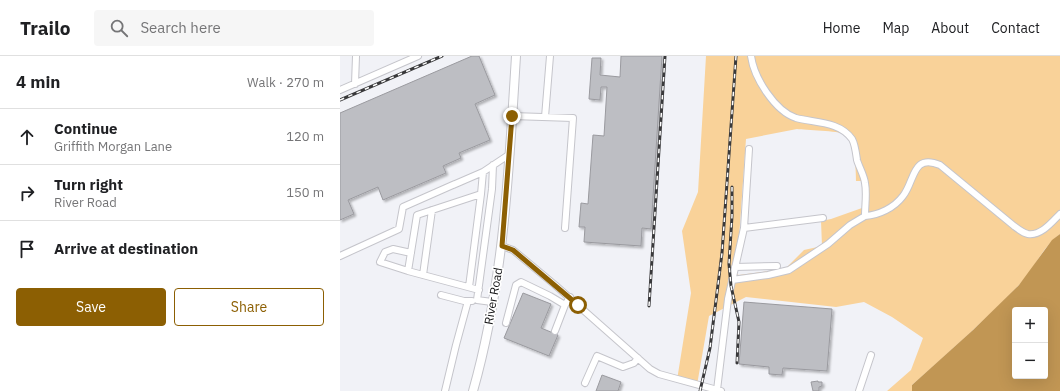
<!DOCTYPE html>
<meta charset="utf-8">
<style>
body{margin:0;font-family:"IBM Plex Sans",sans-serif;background:#f6f6f6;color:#202124}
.controls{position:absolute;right:12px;bottom:12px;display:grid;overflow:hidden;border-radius:4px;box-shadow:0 4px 16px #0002}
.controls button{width:36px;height:36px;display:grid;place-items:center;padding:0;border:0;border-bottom:1px solid #e0e0e0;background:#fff;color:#202124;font:20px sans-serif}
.stop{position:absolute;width:12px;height:12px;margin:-9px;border:3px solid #8c5f03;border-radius:50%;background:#fff}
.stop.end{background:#8c5f03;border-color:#fff;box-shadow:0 1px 4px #0008}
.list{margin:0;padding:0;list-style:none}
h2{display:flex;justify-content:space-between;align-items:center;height:52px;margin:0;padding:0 16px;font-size:17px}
h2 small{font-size:13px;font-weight:400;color:#757577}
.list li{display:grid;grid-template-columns:26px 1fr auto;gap:12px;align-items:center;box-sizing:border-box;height:56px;padding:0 16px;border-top:1px solid #e0e0e0}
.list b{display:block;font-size:15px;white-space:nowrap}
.list p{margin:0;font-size:13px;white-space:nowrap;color:#757577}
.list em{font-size:13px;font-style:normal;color:#757577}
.actions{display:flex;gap:8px;padding:12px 16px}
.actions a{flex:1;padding:9px 0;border:1px solid #8c5f03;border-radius:4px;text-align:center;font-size:14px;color:#8c5f03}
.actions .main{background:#8c5f03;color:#fff}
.icon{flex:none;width:22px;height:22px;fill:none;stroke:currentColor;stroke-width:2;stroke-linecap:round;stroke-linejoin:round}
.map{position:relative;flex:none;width:720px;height:335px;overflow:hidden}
header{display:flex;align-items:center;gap:24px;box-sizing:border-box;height:56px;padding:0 20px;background:#fff;border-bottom:1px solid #e0e0e0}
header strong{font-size:19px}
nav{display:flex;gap:22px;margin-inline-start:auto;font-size:14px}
.search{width:280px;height:36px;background:#f6f6f6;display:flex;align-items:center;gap:10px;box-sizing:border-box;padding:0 14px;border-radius:4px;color:#757577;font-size:15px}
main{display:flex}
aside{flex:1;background:#fff}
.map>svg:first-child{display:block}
</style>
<header>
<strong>Trailo</strong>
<div class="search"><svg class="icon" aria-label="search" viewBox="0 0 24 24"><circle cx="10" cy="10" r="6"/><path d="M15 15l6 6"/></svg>Search here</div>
<nav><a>Home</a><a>Map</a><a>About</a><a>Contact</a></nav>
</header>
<main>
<aside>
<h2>4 min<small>Walk · 270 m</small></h2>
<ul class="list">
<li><svg class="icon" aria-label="ahead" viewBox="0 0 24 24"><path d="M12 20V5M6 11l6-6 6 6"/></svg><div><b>Continue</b><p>Griffith Morgan Lane</p></div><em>120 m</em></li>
<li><svg class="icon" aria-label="right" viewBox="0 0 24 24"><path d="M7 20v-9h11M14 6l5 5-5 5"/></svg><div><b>Turn right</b><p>River Road</p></div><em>150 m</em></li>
<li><svg class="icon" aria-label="arrive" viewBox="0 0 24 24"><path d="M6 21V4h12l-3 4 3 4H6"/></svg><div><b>Arrive at destination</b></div></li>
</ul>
<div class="actions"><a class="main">Save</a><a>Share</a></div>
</aside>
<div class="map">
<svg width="720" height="335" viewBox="0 0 720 335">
<defs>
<filter id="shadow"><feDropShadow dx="2" dy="2" stdDeviation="1" flood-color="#0004"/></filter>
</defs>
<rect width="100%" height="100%" fill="#f1f2f7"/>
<path fill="#f9d299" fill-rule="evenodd" d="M 366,0 L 720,0 L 720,178 C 702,191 694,214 678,230 C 644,265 608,297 572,329 L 572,335 L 547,335 L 571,314 L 583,282 L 552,261 L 524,246 L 496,251 L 406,241 L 369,260 L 357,329 L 337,324 L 351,237 L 342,175 L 358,136 ZM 457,73 C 465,74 499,75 504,78 C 515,84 516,114 516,125 L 523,125 L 522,152 L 491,163 L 481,165 L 482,190 L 464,194 L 445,213 L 399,219 L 394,217 L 399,182 L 406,83 Z"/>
<path fill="#c19654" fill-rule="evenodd" d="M 720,178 L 720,335 L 572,335 L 572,329 L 633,274 L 679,229 L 712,184 ZM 675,254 L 705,254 L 705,320 L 675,320 Z"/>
<path fill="#bdbec3" stroke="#9a9a9f" filter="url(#shadow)" d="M 132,0 L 139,0 L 155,39 L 135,48 L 150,84 L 119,97 L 121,102 L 103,110 L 106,117 L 43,144 L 38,131 L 8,144 L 14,158 L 0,164 L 0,57 Z
M 281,0 L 322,0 L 311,173 L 302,172 L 301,190 L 244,186 L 245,171 L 239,171 L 241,147 L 248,148 L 253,79 L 264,80 L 267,31 L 261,31 L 260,44 L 249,43 L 252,2 L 261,2 L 260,19 L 280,21 Z
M 183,237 L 211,248 L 201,272 L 218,279 L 209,300 L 164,282 Z
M 404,246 L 492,253 L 487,315 L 443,312 L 442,319 L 429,318 L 429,311 L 399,308 Z
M 262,319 L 281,326 L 278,335 L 256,335 Z
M 478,325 L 478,326 L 482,326 L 482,330 L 479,331 L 479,335 L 473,335 L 471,326 Z"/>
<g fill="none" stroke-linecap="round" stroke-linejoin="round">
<g stroke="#c5c5cb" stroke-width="8">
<path id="minor" d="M 15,28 L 16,0
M 0,34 L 78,0
M 172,60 L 233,62 L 225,172
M 205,61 L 210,0
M 113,129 L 143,116 L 170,98
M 525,160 C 539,159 554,152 563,140 C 575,125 572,97 600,109 L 674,170 C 678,173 683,177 688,178 C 701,180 712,166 720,158
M 404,172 L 483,162
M 162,190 L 173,194 L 215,229 L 310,313 L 319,318 L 381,335
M 0,200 L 59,173 L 63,151 L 115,128
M 395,211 L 437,210
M 68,215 L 40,206 L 45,196 L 53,193 L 71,197
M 83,219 L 92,154
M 392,224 L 428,219 L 449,214 L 488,188 L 510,169 L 525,160 C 525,149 527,137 525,127 C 524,119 519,111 517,104 C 516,97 515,88 512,83 C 499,65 475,67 456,62 C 435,55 414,22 411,0
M 129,231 L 141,138
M 139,234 L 68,215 L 77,159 L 141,138 L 143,116
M 101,239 L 124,245 L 132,245
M 152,246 L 137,244 L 152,133 L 153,109
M 166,267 L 176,229 L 181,226 L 210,240 L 225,249 L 230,241
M 215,275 L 225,249
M 245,327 L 257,300 L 283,311 L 294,307 L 298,302
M 377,334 L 388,243 L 404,172 L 409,93
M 105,335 L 116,289 L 128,245
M 519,335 L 531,299"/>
</g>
<g stroke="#c5c5cb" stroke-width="10">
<path id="major" d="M 133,335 C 164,226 169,113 176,0"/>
</g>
<use href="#minor" stroke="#fff" stroke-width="6"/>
<use href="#major" stroke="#fff" stroke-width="8"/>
<g stroke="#39393b" stroke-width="3">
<path id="rail" d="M 0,44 L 102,0
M 392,131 L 392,160 L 389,208 L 391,230 L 399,266 L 397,307
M 309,250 L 325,0
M 360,335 L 370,292 L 382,197 L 396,0"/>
</g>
<use href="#rail" stroke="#fff" stroke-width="1.5" stroke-dasharray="4.5" stroke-linecap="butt"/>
</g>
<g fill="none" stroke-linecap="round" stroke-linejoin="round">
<path stroke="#8c5f03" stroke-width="5" d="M 172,60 L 162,190 L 173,194 L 238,249"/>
</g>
<g text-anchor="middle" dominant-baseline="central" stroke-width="3.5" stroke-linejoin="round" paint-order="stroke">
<g font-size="12" fill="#151517" stroke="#fff">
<text transform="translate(153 240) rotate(-80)">River Road</text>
</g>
</g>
</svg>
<div class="controls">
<button>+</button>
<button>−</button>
</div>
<div class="stop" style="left:238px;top:249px"></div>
<div class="stop end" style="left:172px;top:60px"></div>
</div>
</main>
